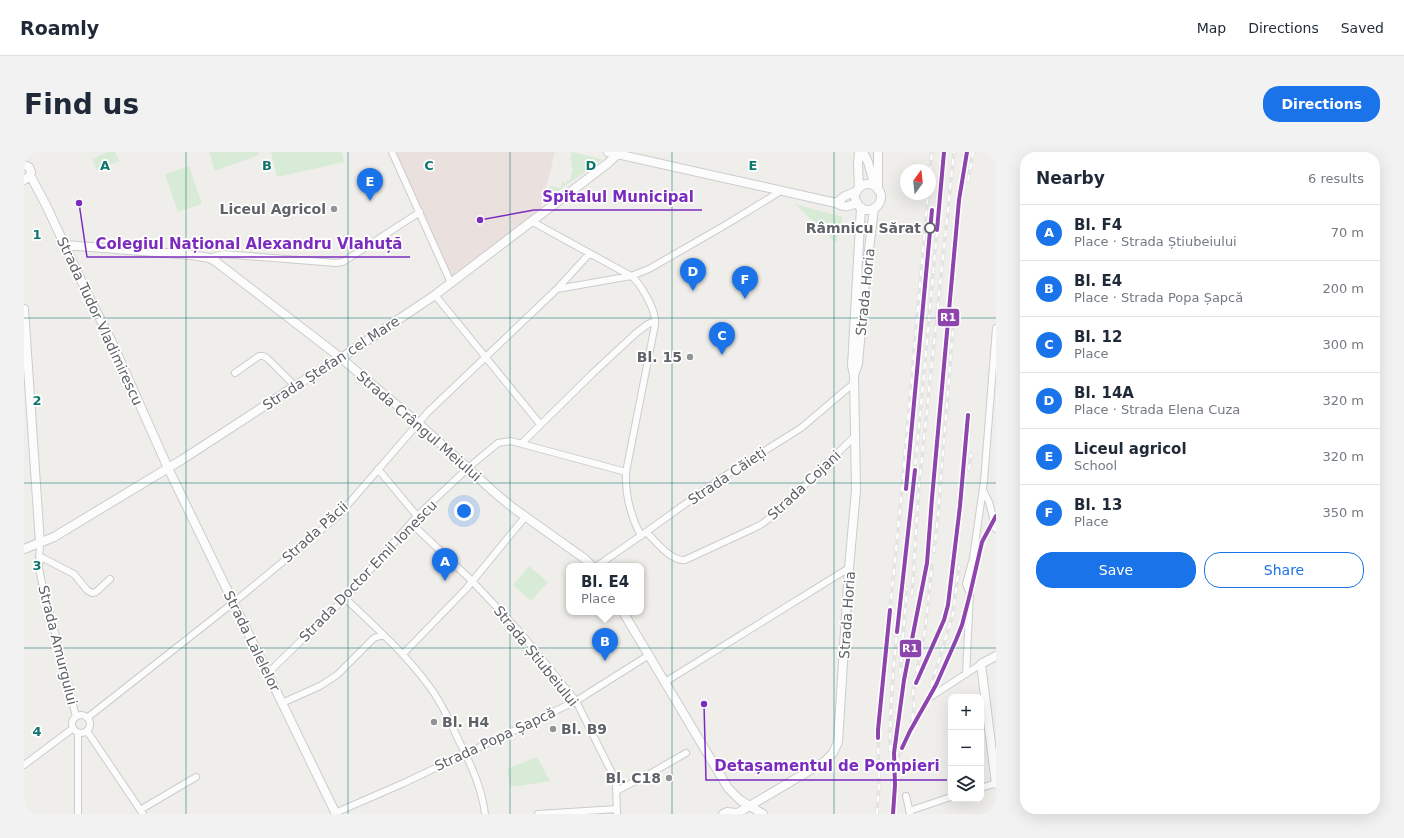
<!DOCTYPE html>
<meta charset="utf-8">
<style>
body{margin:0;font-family:"DejaVu Sans",sans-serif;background:#f2f2f3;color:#1f2937}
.controls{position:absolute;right:12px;bottom:12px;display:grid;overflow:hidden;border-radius:8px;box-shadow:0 4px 16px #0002}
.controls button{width:36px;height:36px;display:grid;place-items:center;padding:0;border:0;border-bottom:1px solid #e0e1e3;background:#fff;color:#1f2937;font:20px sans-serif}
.compass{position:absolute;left:876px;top:12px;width:36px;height:36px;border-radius:50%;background:#fff;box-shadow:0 4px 16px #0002;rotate:15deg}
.you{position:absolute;left:440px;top:359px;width:14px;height:14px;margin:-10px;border:3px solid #fff;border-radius:50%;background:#1a73e8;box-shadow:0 0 0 6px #1a73e833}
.badge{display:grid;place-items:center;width:26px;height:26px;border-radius:50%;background:#1a73e8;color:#fff;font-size:13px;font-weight:700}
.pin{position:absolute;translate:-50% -33px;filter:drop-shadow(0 1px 2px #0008)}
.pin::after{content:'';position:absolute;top:21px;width:14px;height:12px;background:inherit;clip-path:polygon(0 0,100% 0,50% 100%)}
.popup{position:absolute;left:542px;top:411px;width:78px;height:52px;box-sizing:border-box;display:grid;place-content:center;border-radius:8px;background:#fff;filter:drop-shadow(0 1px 3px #0005);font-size:13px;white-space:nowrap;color:#747a83}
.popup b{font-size:15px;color:#1f2937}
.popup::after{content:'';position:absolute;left:50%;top:100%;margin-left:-8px;border:8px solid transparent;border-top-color:#fff}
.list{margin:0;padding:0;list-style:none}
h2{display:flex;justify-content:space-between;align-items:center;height:52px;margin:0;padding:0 16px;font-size:17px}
h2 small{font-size:13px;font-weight:400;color:#747a83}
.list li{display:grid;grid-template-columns:26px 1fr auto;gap:12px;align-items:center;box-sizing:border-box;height:56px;padding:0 16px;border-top:1px solid #e0e1e3}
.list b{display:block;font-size:15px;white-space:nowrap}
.list p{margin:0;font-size:13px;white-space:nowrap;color:#747a83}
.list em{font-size:13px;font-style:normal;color:#747a83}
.actions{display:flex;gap:8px;padding:12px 16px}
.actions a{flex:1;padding:9px 0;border:1px solid #1a73e8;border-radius:16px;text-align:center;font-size:14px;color:#1a73e8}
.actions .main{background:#1a73e8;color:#fff}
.icon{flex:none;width:22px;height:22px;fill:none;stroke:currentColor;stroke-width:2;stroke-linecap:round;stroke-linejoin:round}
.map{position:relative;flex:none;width:972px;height:662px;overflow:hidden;border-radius:16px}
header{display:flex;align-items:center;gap:24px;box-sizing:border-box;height:56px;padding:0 20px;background:#fff;border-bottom:1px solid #e0e1e3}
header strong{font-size:19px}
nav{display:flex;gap:22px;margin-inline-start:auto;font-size:14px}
.intro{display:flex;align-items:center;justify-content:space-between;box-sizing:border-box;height:96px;padding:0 24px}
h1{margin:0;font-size:28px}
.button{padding:10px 18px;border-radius:16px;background:#1a73e8;color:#fff;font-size:14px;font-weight:700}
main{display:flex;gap:24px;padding:0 24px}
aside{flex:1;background:#fff;border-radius:16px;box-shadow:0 4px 16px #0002}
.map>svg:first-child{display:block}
</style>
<header>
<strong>Roamly</strong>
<nav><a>Map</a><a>Directions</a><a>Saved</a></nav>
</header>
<div class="intro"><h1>Find us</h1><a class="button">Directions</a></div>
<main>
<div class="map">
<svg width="972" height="662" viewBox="0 0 972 662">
<rect width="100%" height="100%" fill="#efeeea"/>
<path fill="#eae0de" d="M 368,0 L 531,0 L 515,63 L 427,131 Z"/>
<path fill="#d8ebd6" d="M 84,0 L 91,0 L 95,9 L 73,18 L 68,7 Z
M 185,0 L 234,0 L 235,3 L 191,19 Z
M 247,0 L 318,0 L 320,10 L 253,25 Z
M 548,0 L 577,7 L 577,9 L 522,47 L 525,34 L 536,36 L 538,30 L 542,31 L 543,28 L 546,28 L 549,17 L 547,16 L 548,10 L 546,9 Z
M 165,14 L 178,52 L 154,60 L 141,22 Z
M 771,52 L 819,65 L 812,91 Z
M 505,414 L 524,430 L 507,449 L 489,433 Z
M 513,605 L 526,629 L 487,635 L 483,617 Z"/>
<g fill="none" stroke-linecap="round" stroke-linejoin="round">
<g stroke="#cbcccc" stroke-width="8">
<path id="minor" d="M 368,0 L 427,131
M 507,69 L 607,124 L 625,117 L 703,72 L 757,39
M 185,106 L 199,102 L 312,111 L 319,110 L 396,60
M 533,137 L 607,124 C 616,130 630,156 631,167 C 632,172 630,178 629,183 L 602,320 C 601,344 606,363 617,384
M 411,143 L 516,272
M 211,221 L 235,204 L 239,204 L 243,206 L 271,234
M 497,292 L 568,222 L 611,182 L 624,172 L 631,169
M 354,317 L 393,364
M 959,338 L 965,350 L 972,377
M 387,371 L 448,429 L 495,479 L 552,549 L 590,625 L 592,633 L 593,662
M 622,380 C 633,390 646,409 661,408 L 728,377 L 738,372 L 752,361 L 832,283
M 16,391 L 15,416 L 18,431 L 44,531 L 52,565
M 15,404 L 50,422 L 63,438 L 68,441 L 72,440 L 86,427
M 573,414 L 622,380 L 696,327 L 777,276 L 830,231
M 321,446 C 350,474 381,501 405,534 C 419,552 427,573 437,593 C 448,615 458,637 461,662
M 379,502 L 442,437 L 501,365
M 244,521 L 323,444 L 393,364 L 444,316 L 474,291 L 487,289 L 602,320
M 942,522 L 946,442 L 942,432 L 949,406 L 960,329 L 972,176
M 641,530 L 825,416
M 908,544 L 957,512
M 258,551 L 296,534 L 313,523 L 350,486 L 359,483
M48 572a9 9 0 1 1 18 0a9 9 0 1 1-18 0Z
M 63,566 L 209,451 L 314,364 L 404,260 L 533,137 L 565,102
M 63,579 L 119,662
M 0,613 L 48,577
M 957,636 L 972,631
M 592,639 L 622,624 L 662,601
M 882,644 L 886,661
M 116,658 L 172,625
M 885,659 L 927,645
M 311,661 L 380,631 L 552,549 L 625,503
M 54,662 L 54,581
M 514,662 L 593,657"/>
</g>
<g stroke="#cbcccc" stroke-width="10">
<path id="tertiary" d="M 584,0 L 812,51 C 821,56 825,55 833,50
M 835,0 L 834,13 L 835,36
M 839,0 L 844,10 L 850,31
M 854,0 L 854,38
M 0,13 L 5,15 L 7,20 L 5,25 L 0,28
M 6,23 L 22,53 L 65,145 L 87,188 L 144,316 L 312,662
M831 45a13 13 0 1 1 26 0a13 13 0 1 1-26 0Z
M 812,51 L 821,44 L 833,39
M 41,93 L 168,103 L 185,106 L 191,109 L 317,206 L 394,271 L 470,340 L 488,355 L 561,407 L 568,414
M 0,157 L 16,391
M 830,223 L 834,212 L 841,131 L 850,56
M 0,397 L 30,385 L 159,307 L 271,234 L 317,206 L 411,143 L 583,12 L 596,0
M 599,460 L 704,636 L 716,648 L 739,662
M 972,504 L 957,512 L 972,632
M 699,662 L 703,660 L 713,661
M 712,662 L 800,610 L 809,601 L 814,590 L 825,416 L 832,338 L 830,223 L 828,214 L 837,55"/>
</g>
<use href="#minor" stroke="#fdfcfc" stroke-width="6"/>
<use href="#tertiary" stroke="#fdfcfc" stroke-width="8"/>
<g stroke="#e4e4e4" stroke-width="3.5">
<path id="rail" d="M 906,20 L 908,0
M 944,29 L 949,0
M 945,318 L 947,302
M 910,400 L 914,364 L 930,164
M 888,443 L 895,334 L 930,0
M 897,518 L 920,468 L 924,453 L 936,354 L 944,263
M 876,522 L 883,436
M 907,534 L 929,462 L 935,414
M 886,579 L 890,555 L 889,538 L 901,479 L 908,413
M 866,599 C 866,512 880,425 889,337 C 900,225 910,112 920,0
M 872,611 L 886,579 L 912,533 L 932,488 L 938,473 L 946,442 L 958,390 L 972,364
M 853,662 L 855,631 L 854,578 L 876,358 L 904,42
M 869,662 L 871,633 L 870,601 L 880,528 L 903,411 L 908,346 L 935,48 L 943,0"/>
</g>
<use href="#rail" stroke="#fff" stroke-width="2" stroke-dasharray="6" stroke-linecap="butt"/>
<g stroke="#fff" stroke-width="7">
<path id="rail-1" d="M 913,78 L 920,0
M 882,337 L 908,58
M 873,480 L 891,318
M 892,531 L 920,468 L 924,453 L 936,354 L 944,263
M 854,586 L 854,578 L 866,458
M 878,596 L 886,579 L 912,533 L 932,488 L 938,473 L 946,442 L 958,390 L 972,364
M 869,662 L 871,633 L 870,601 L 880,528 L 903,411 L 908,346 L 935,48 L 943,0"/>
</g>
<use href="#rail-1" stroke="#8e44ad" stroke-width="4"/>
</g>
<path fill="none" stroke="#0f766e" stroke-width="1" stroke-opacity="0.55" d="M 162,0 L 162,662M 324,0 L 324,662M 486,0 L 486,662M 648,0 L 648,662M 810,0 L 810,662M 0,166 L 972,166M 0,331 L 972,331M 0,496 L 972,496"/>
<g fill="#919496" stroke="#fff" stroke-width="1.5">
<circle cx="310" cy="57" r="4"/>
<circle cx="666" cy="205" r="4"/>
<circle cx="410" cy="570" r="4"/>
<circle cx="529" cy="577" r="4"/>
<circle cx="645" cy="626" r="4"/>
</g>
<circle fill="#fff" stroke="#5f6368" stroke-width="2" cx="906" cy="76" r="5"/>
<g text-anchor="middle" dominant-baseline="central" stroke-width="3.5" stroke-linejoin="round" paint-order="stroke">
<g font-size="14" font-weight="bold" fill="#5f6368" stroke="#fff" text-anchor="end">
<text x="302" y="57">Liceul Agricol</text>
<text x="658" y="205">Bl. 15</text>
<text x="418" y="570" text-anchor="start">Bl. H4</text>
<text x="537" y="577" text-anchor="start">Bl. B9</text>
<text x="637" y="626">Bl. C18</text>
</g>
<g font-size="14" font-weight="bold" fill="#5f6368" stroke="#fff" text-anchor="end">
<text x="897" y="76">Râmnicu Sărat</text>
</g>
<g font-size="14" fill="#5f6368" stroke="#fff">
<text transform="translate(841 140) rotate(-84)">Strada Horia</text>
<text transform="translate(76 169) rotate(65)">Strada Tudor Vladimirescu</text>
<text transform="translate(307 211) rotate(-33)">Strada Ștefan cel Mare</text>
<text transform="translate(395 274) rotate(41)">Strada Crângul Meiului</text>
<text transform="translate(703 324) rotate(-34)">Strada Căieți</text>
<text transform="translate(780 333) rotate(-43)">Strada Cojani</text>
<text transform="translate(291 380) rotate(-42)">Strada Păcii</text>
<text transform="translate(344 419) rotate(-46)">Strada Doctor Emil Ionescu</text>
<text transform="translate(823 463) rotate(-86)">Strada Horia</text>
<text transform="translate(228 489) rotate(64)">Strada Lalelelor</text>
<text transform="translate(34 493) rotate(76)">Strada Amurgului</text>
<text transform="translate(512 504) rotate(51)">Strada Știubeiului</text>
<text transform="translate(471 587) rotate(-25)">Strada Popa Șapcă</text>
</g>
</g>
<g font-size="13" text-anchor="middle" font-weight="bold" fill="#0f766e" stroke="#fff" stroke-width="3.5" stroke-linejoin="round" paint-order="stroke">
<text x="81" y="18">A</text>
<text x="243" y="18">B</text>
<text x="405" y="18">C</text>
<text x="567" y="18">D</text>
<text x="729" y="18">E</text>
<text x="13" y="87">1</text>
<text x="13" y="253">2</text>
<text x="13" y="418">3</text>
<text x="13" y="584">4</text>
</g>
<path fill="none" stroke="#7b2cbf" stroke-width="1.5" d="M456 68L510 58H678M55 51L63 105H386M680 552L682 628H923"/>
<g fill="#7b2cbf" stroke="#fff" stroke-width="1.5">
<circle cx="456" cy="68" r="4"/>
<circle cx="55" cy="51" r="4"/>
<circle cx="680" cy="552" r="4"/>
</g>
<g font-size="15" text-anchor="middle" font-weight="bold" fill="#7b2cbf" stroke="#fff" stroke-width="3.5" stroke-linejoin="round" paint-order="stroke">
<text x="594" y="50">Spitalul Municipal</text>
<text x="225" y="97">Colegiul Național Alexandru Vlahuță</text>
<text x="803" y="619">Detașamentul de Pompieri</text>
</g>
<g stroke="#fff" stroke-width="1.5">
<rect x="913" y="156" width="23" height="19" rx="4" fill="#8e44ad"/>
<rect x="875" y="487" width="23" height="19" rx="4" fill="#8e44ad"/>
</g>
<g font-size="11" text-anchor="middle" font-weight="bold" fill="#fff">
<text x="924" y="169">R1</text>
<text x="886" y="500">R1</text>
</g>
</svg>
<div class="controls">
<button>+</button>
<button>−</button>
<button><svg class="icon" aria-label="layers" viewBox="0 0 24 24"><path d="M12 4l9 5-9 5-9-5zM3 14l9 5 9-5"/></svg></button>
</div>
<svg class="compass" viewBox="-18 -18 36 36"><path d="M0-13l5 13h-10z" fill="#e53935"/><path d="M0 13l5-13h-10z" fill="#747a83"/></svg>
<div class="you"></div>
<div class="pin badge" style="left:421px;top:429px">A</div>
<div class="pin badge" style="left:581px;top:509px">B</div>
<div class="popup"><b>Bl. E4</b>Place</div>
<div class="pin badge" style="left:698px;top:203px">C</div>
<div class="pin badge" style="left:669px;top:139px">D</div>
<div class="pin badge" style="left:346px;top:49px">E</div>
<div class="pin badge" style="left:721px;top:147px">F</div>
</div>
<aside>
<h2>Nearby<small>6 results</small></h2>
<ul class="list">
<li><span class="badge">A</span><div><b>Bl. F4</b><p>Place · Strada Știubeiului</p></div><em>70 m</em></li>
<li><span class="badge">B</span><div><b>Bl. E4</b><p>Place · Strada Popa Șapcă</p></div><em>200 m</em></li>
<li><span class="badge">C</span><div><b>Bl. 12</b><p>Place</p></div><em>300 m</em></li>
<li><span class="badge">D</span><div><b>Bl. 14A</b><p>Place · Strada Elena Cuza</p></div><em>320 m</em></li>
<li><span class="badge">E</span><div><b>Liceul agricol</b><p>School</p></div><em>320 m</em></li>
<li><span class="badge">F</span><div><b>Bl. 13</b><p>Place</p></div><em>350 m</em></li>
</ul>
<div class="actions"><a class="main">Save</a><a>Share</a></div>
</aside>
</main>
